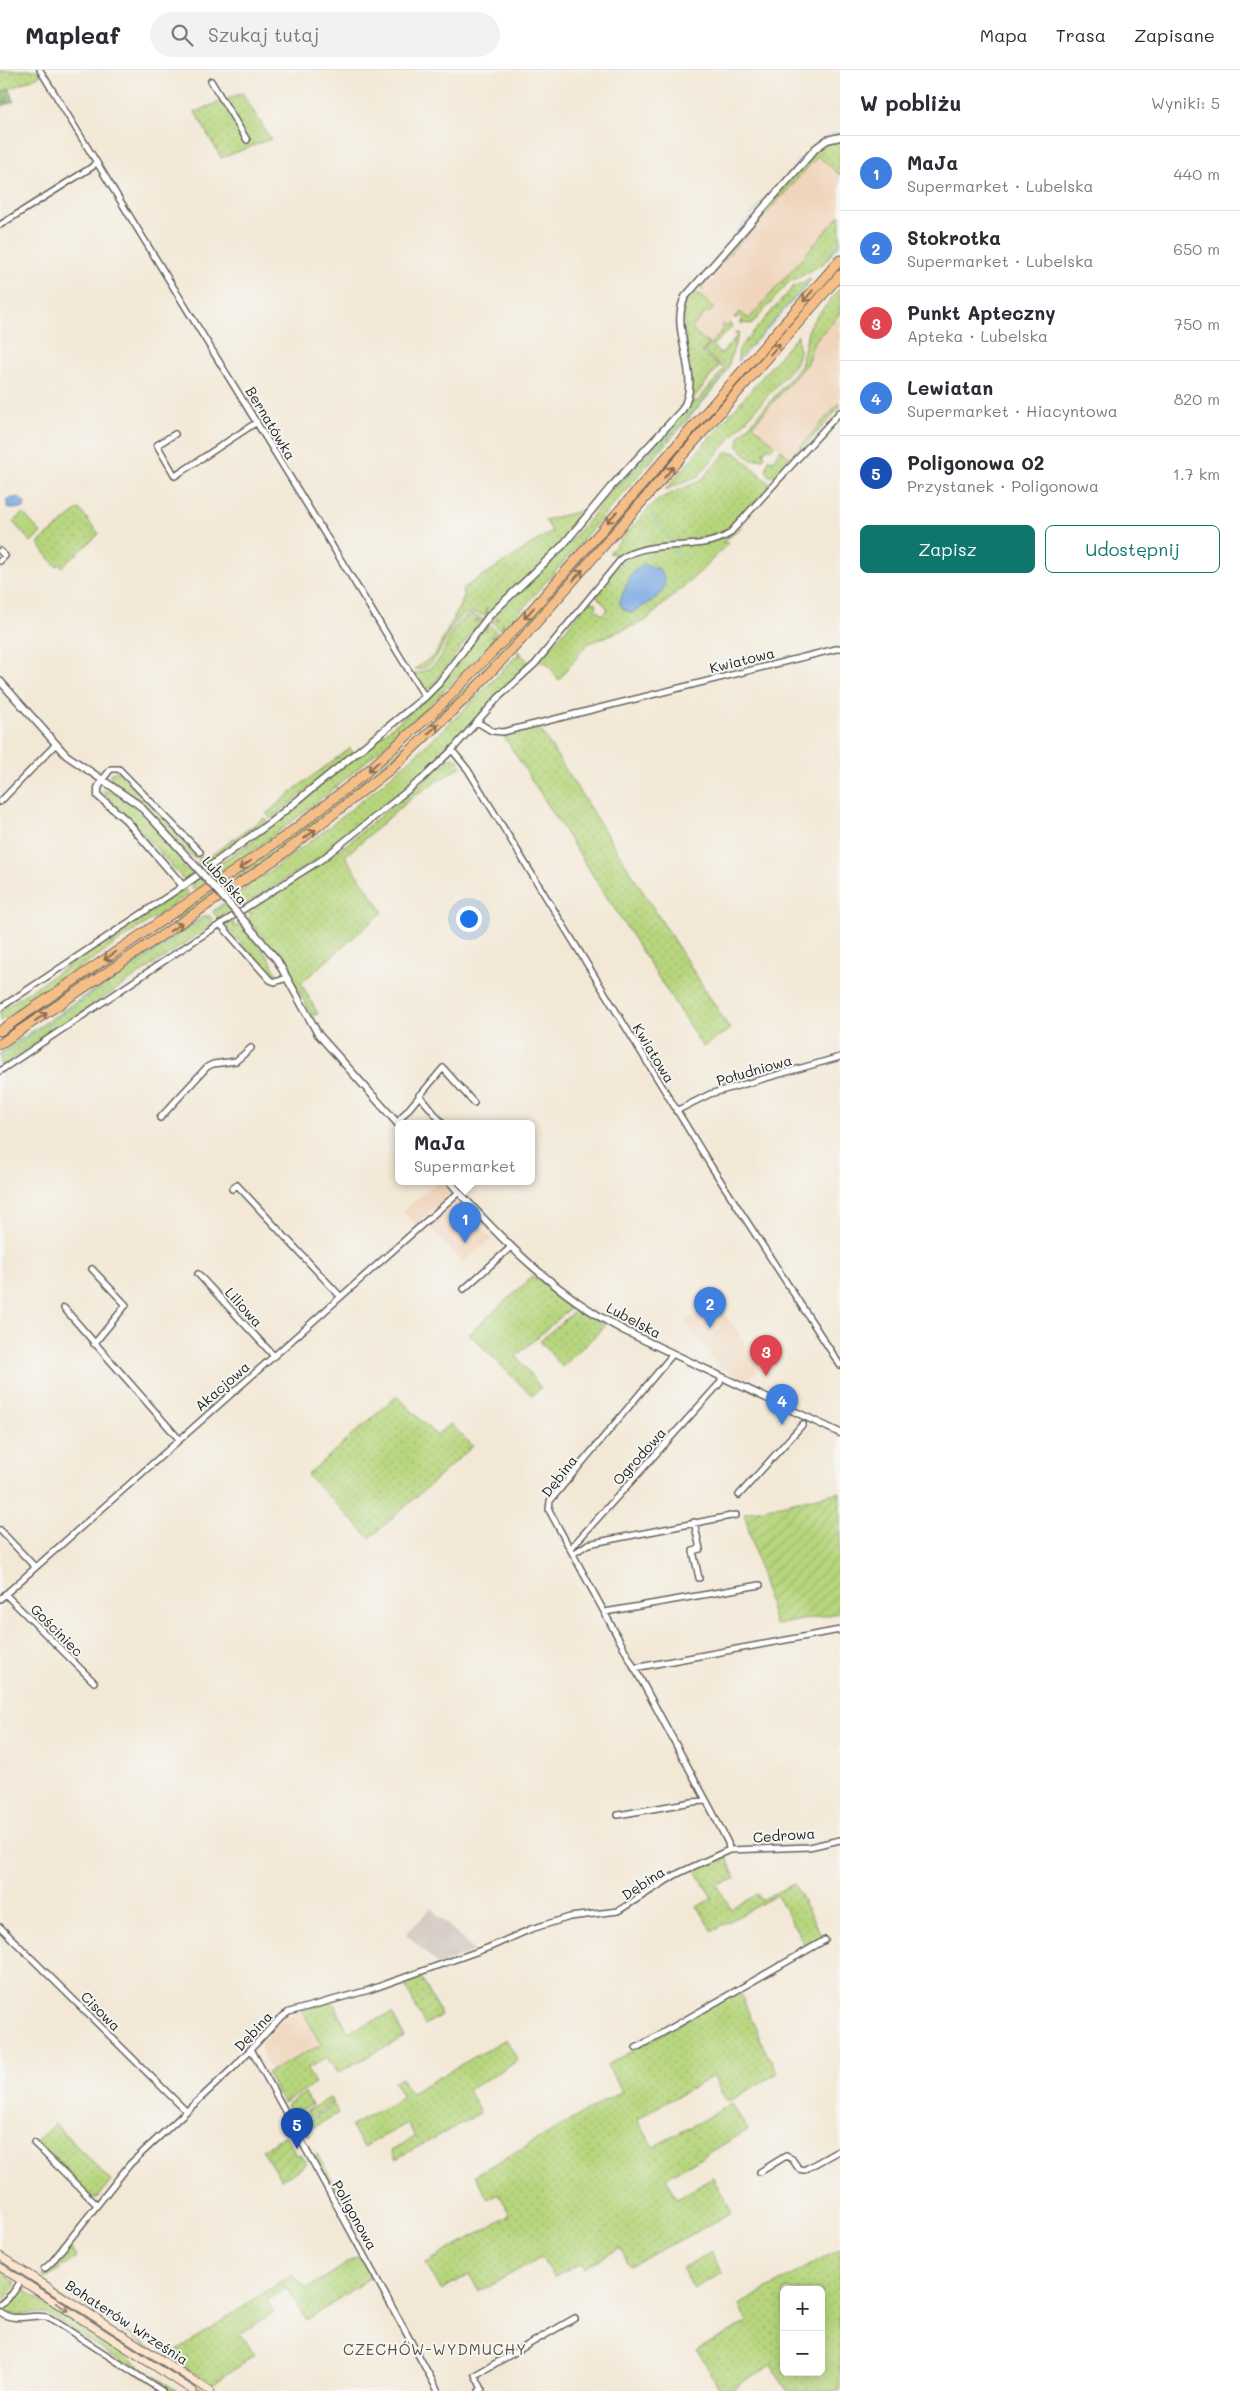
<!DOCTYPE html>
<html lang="pl">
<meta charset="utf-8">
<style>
body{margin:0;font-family:Mali,sans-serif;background:#f2f2f3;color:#2b2b33}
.controls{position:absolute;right:15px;bottom:15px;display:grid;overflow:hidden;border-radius:8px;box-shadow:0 2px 12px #0003}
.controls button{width:45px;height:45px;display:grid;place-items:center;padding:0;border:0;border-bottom:1px solid #e1e1e2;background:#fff;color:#2b2b33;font:25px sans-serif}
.you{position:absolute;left:468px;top:848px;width:18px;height:18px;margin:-12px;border:4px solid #fff;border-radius:50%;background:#1a73e8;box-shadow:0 0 0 8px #1a73e833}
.badge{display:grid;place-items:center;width:32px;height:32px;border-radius:50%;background:#0f766e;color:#fff;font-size:16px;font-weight:700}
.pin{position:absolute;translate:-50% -41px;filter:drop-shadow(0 1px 2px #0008)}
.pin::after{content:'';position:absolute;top:26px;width:18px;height:15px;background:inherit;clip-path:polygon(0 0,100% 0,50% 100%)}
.popup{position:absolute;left:395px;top:1050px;width:140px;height:65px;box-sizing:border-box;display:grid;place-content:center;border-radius:8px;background:#fff;filter:drop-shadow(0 1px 4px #0005);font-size:16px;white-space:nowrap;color:#7c7c81}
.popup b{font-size:19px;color:#2b2b33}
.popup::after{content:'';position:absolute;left:50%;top:100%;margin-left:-10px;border:10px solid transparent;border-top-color:#fff}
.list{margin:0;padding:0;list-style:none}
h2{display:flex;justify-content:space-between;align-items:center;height:65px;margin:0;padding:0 20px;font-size:21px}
h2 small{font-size:16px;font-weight:400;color:#7c7c81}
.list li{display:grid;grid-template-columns:32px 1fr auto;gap:15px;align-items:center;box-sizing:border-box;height:75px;padding:0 20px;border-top:1px solid #e1e1e2}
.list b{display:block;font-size:19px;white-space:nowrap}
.list p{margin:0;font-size:16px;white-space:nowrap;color:#7c7c81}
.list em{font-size:16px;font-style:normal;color:#7c7c81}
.actions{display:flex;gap:10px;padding:15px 20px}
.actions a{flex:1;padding:11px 0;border:1px solid #0f766e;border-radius:8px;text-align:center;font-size:18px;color:#0f766e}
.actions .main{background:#0f766e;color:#fff}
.icon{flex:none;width:28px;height:28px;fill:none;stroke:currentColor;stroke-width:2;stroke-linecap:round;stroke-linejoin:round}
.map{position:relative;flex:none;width:840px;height:2321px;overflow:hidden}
header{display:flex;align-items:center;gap:30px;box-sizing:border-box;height:70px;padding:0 25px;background:#fff;border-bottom:1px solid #e1e1e2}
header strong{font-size:24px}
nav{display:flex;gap:28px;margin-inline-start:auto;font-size:18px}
.search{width:350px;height:45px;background:#f2f2f3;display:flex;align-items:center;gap:12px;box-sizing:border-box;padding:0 18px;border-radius:28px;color:#7c7c81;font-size:19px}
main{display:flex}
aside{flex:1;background:#fff}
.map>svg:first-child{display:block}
</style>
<header>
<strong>Mapleaf</strong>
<div class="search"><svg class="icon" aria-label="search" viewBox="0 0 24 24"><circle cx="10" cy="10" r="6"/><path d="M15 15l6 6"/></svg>Szukaj tutaj</div>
<nav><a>Mapa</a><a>Trasa</a><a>Zapisane</a></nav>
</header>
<main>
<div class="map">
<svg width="840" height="2321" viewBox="0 0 840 2321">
<defs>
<pattern id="grass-dots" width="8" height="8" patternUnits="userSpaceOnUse" patternTransform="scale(1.25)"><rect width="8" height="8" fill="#b6d57c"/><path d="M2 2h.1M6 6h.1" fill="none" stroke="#9cb66b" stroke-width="1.8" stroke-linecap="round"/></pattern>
<pattern id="forest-firs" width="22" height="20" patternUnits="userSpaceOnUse" patternTransform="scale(1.25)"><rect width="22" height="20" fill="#90b66c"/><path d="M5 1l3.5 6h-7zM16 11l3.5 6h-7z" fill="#759358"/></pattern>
<pattern id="garden-furrows" width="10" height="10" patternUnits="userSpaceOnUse" patternTransform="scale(1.25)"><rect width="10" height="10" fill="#b6d57c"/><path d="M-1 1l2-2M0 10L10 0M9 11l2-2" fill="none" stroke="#9cb66b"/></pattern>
</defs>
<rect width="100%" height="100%" fill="#f6f6f2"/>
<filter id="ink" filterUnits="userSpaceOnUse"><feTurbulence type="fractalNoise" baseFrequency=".02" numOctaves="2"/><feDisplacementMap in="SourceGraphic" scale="10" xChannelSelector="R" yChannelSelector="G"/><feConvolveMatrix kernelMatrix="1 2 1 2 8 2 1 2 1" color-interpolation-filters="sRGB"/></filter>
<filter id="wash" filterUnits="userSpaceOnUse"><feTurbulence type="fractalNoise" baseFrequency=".0096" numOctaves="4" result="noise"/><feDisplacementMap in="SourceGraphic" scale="20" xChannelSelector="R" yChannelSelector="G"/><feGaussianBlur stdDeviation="1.12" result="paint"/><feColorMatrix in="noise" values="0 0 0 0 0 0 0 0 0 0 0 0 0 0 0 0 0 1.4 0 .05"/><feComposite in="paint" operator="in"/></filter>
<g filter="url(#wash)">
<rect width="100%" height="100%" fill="#f3e8d6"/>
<path fill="#f0d5bc" d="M 818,86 L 840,105 L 840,145 L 748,250 L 740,242 L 702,285 L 689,274 L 695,223 L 699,224 L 702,220 L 702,216 L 714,201 Z
M 840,243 L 840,332 L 790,388 L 753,355 L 807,293 L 814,272 Z
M 437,1112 L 441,1112 L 451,1123 L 415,1155 L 403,1141 Z
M 457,1131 L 492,1169 L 462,1192 L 428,1155 Z
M 716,1232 L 763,1297 L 745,1310 L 720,1298 L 685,1252 Z
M 302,1940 L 321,1975 L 271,2001 L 263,1986 L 261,1974 L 281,1951 Z"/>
<path fill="#cec1b9" d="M 431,1838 L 474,1881 L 439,1895 L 406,1864 Z"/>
<path fill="url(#grass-dots)" stroke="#69784c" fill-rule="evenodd" d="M 0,0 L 38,0 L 41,5 L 0,23 Z
M 242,23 L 271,69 L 221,88 L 195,42 Z
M 840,70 L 840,105 L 818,86 L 714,201 L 702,216 L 702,220 L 699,213 L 816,81 L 825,74 Z
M 840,145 L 840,174 L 823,194 L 789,212 L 752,254 L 740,253 L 743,249 L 739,246 L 736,249 L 734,248 L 740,242 L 749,249 Z
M 840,195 L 840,201 L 529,556 C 480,608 430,661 375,707 C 312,760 243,806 175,852 L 173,848 C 241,803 309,757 372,704 C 427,657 478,606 527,553 Z
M 810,209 L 811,210 L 738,291 L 738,282 L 741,276 L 794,216 Z
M 840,218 L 840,243 L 814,272 L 807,293 L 753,355 L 775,375 L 771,379 L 768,377 L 763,383 L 765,386 L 763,389 L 751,390 L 738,377 L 739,367 L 801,296 L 809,256 Z
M 692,222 L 699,224 L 714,238 L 709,243 L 707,241 L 691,259 L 709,274 L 702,282 L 719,296 L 693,329 L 697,332 L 724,299 L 704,281 L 724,259 L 721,256 L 723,254 L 726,257 L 730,253 L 732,257 L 712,276 L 721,284 L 737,266 L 734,263 L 739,262 L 728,297 L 721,311 L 505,559 L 503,553 L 502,559 L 500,560 C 494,555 489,548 482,545 C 443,530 450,601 415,599 L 435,585 L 464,527 L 462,519 L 552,461 L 545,450 L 584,440 L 579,449 L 575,449 L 578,454 L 560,472 L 558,478 L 487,544 L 486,538 L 486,544 L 492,550 L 498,550 L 498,548 L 491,547 L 547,496 L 571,470 L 593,445 L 609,422 L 657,372 L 687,335 L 686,277 L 683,246 L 685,232 Z
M 798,265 L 799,283 L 795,294 L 698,406 L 665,420 Z
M 840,332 L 840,337 L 778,407 L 769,406 L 766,400 L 769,389 L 772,392 L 780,379 L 790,388 Z
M 727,382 L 736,383 L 769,413 L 768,418 L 728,461 L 721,466 L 635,479 L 622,485 L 609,483 L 652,435 L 663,427 L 700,411 Z
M 79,439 L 99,464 L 62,497 L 60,494 L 56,496 L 39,475 L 39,472 Z
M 744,455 L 723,472 L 728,473 L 702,500 L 645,551 L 587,574 L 559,610 L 547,593 L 539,592 L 589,531 L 596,533 L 597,537 L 595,539 L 602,545 L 608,539 L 595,524 C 608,507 618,491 638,483 L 729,466 Z
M 471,545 L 481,548 L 498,563 L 490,567 L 497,567 C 407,662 309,744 201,817 L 194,820 L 191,818 L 192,812 L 255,769 L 423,632 L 440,616 L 485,556 L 486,562 L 486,556 L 480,550 L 474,551 L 480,552 L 429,620 L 423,620 L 414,604 C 422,601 430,600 436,593 C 450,578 448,553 471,545 Z
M 517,580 L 529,592 L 525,594 L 529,596 L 500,622 L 429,699 L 327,783 L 224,848 L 219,849 L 213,842 L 214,840 C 328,763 424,685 517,585 L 519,586 Z
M 538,656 L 730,959 L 703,977 L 503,665 Z
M 350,678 L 353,683 L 271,749 L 266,744 L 295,719 Z
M 452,687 L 456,688 L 462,696 L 415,725 L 345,786 L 383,842 L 301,913 L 318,944 L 312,946 L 285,896 L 249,851 L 248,848 L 252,844 L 244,842 L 327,790 Z
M 114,702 L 119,702 L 204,790 L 264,748 L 268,751 L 184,810 L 127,746 L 102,721 C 126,719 168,774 184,792 L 186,794 L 182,798 L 189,800 L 199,793 L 199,787 L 197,786 L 194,789 L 145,736 L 111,711 L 110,704 Z
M 183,819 L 187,821 L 188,825 L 0,951 L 0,941 Z
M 204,846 L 210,846 L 212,849 L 211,856 L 0,997 L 0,983 Z
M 233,848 L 234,857 L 239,855 L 243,857 L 270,889 L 277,906 L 275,909 L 227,858 L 228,852 Z
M 111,890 L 113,894 L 0,969 L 0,964 Z
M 533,1206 L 574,1235 L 516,1286 L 541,1318 L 532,1326 L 469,1264 Z
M 578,1238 L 605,1256 L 562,1297 L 540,1271 Z
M 397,1326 L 436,1365 L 451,1354 L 473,1376 L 370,1468 L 307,1405 Z
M 726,1785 L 735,1809 L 717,1815 L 731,1839 L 758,1824 L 761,1830 L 794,1814 L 822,1867 L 821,1871 L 807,1879 L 777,1825 L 712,1861 L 697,1837 L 712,1828 L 694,1797 Z
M 420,1905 L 441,1945 L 425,1955 L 403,1911 Z
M 739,1920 L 764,1978 L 778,2003 L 727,2032 L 713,2006 L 637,2049 L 653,2077 L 732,2034 L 748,2060 L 666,2108 L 677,2128 L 713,2108 L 732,2143 L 630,2196 L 620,2178 L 584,2198 L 581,2193 L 554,2208 L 541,2187 L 479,2222 L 469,2204 L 441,2220 L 426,2193 L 510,2145 L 499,2123 L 488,2129 L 475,2105 L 622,2021 L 607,1995 Z
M 333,1932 L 348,1962 L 392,1943 L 404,1967 L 337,2003 L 327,1987 L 307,1999 L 315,2014 L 283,2033 L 267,2003 L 321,1975 L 302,1940 Z
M 506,1969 L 518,1991 L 468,2020 L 480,2043 L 396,2089 L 392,2080 L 415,2067 L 408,2053 L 364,2077 L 351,2056 L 403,2027 L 394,2012 L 401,2008 L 411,2023 Z
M 305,2023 L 312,2035 L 290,2045 L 286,2035 Z
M 334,2035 L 339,2043 L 308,2060 L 310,2065 L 300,2062 L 297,2057 Z
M 55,2054 L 111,2111 L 98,2128 L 93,2128 L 35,2072 Z
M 317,2084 L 336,2117 L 337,2120 L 333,2122 L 315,2089 Z
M 68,2173 L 76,2188 L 45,2208 L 43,2206 Z
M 840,2178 L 840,2321 L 787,2321 L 772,2295 L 727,2321 L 721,2321 L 697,2280 L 747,2252 L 739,2235 ZM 784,2220 L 821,2220 L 821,2302 L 784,2302 Z
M 711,2182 L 722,2203 L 694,2219 L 682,2198 Z
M 359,2186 L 371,2207 L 307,2250 L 286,2218 L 267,2231 L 274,2242 L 240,2264 L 255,2285 L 212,2314 L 168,2286 L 293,2204 L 306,2219 Z
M 0,2201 L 15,2211 L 15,2217 L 0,2233 Z
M 36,2212 L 205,2321 L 198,2321 L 34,2215 Z
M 20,2217 L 177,2321 L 166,2321 L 49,2245 C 33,2240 18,2249 3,2242 L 2,2235 Z
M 72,2227 L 191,2304 L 186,2302 Z"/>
<path fill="url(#forest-firs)" stroke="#566944" d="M 10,19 L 14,31 L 0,37 L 0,23 Z"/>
<path fill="#b6d57c" stroke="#69784c" d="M 23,443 L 41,463 L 31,472 L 13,452 Z"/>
<path fill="url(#garden-furrows)" stroke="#69784c" d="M 840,1422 L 840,1543 L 775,1555 L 744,1443 Z
M 330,2028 L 333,2033 L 297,2054 L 294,2048 Z
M 285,2065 L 296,2085 L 300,2084 L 307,2094 L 281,2110 L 262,2080 Z"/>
<path fill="#79a8e3" stroke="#4a6280" d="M 19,427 L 25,433 L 24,438 L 11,439 L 7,437 L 7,429 Z
M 645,494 L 659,499 C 677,522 648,533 631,543 L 623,539 L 619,532 L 632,503 Z"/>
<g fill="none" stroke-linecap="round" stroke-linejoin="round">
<path stroke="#79a8e3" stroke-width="1" d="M 832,64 L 840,63
M 811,78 L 828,65
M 788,104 L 807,82
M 779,114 L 784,109
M 767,127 L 775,118
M 751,145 L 764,131
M 732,167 L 747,149
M 826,188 L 840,171
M 739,290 L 809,211
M 619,416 L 688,347 L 724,306
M 651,444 L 675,474
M 676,478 L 676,483
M 231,831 L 237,827
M 216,841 L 226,834
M 0,933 L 5,930
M 0,986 L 207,847"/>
</g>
</g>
<g filter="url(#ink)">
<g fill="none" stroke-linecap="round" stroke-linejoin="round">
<g stroke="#67635d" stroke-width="8">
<path id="minor" d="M 40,0 L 425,627
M 211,11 L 247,70
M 0,155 L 92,97 L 96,92
M 175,364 L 157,375 L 175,406 L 257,352
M 0,481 L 5,486 L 0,491
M 477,652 L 492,661 L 503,662 L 840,578
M 452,680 L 468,700 L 711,1096 L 840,1295
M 103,709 L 111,699 L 119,699 L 200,782
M 0,732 L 56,674
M 220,854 L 270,910 L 275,912 L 287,908
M 0,938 L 183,816
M 0,1001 L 194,871 L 321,790 L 423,708 L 452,680 L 498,628 L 535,594 L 622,488 C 653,468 699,483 729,464 L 840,342
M 419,1025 L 443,1054
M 676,1041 L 710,1024 L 840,987
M 160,1048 L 207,997 L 213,994 L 236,991 L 251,978
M 397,1053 L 443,998 L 474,1033
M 232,1119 L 237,1115 L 340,1226
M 92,1199 L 126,1235 L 94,1274
M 198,1204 L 274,1286
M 464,1219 L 511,1177
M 64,1238 L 179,1369
M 673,1284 L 550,1431 L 549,1440 L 713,1743 L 728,1773 L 729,1780
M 739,1425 L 803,1354
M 694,1452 L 700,1479 L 693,1481 L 699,1508
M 0,1460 L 35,1497
M 570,1479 L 720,1313 L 722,1307
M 573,1484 L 588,1474 L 736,1445
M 5,1524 L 94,1612
M 0,1529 L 459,1122
M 605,1542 L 760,1515
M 634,1598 L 840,1560
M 618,1745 L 692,1732 L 706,1731
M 0,1857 L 186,2041
M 636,1978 L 825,1870
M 251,1979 L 438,2321
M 34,2073 L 96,2134
M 760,2102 L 786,2086 L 792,2089 L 799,2099 L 804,2100 L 840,2080
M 44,2199 L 51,2193 L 130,2094 L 235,1996 L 279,1949 L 289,1942 L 369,1920 L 490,1877 L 531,1859 L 570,1847 L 618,1841 L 677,1804 L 729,1780 L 809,1777 L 840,1770
M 0,2235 L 12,2224 L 21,2211
M 0,2242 C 15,2254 32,2242 50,2248 L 162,2321
M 479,2321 L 482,2319 L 475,2305 L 575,2248"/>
</g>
<g stroke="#67635d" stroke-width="9">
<path id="tertiary" d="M 0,611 L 66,685 L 139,735 L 191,791
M 103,709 L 98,718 L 98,726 L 126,750 L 183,816 L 271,752 L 425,627 L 439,613 L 489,546 L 563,475 L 610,418 L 682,340 C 704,305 668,261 685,227 L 816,78 L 827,70 L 840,67
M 246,853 L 277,890 L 318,964 L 399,1055
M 450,1112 C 500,1169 555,1224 623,1260 L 840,1363"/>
</g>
<g stroke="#67635d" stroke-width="9">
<path id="secondary" d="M 0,2186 L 210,2321
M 0,2197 L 193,2321"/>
</g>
<g stroke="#67635d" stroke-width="11">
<path id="motorway" d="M 0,961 L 287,765 L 362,706 L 437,639 L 515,559 L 840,190
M 0,974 L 280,786 L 393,697 L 467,627 L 523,568 L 840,205"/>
</g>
<use href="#minor" stroke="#fff" stroke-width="5"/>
<use href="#tertiary" stroke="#fff" stroke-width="6"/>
<use href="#secondary" stroke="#fbe5cf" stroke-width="7"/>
<use href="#motorway" stroke="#f6be87" stroke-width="9"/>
<g stroke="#67635d" stroke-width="9" stroke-linecap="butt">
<path id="tertiary-bridge" d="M 191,791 L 246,853"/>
</g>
<use href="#tertiary-bridge" stroke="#fff" stroke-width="6"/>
</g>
<defs><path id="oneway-shaft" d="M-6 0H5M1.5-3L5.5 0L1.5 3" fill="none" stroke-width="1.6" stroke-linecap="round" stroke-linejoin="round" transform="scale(1.25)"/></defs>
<g stroke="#896d52">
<use href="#oneway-shaft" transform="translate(808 226) rotate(131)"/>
<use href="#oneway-shaft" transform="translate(775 279) rotate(-49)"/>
<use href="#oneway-shaft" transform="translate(669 402) rotate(-50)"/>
<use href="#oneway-shaft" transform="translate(612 447) rotate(131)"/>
<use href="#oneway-shaft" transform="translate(578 505) rotate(-49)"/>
<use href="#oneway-shaft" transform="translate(529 543) rotate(132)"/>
<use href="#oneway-shaft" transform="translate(433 659) rotate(-44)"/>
<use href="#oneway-shaft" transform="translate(374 696) rotate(139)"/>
<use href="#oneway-shaft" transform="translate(310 764) rotate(-38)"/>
<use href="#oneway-shaft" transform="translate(245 795) rotate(145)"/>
<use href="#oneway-shaft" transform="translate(176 857) rotate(-33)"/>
<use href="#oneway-shaft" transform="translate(110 886) rotate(146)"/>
<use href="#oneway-shaft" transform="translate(41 947) rotate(-34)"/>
</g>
<use stroke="#978b7e" href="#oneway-shaft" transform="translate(62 2237) rotate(33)"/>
</g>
<g text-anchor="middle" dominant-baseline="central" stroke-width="4" stroke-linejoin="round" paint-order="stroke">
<g font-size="14" fill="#1c1c1c" stroke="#f6f6f2">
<text transform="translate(271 353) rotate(59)">Bernatówka</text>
<text transform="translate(742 590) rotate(-14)">Kwiatowa</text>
<text transform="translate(225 810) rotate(48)">Lubelska</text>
<text transform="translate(654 983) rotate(59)">Kwiatowa</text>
<text transform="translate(754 1000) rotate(-16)">Południowa</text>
<text transform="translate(244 1237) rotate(48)">Liliowa</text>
<text transform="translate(634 1250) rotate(28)">Lubelska</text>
<text transform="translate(222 1316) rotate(-41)">Akacjowa</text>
<text transform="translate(639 1386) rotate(-48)">Ogrodowa</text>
<text transform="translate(559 1406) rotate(-52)">Dębina</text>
<text transform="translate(57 1560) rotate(45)">Gościniec</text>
<text transform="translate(784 1765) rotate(-4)">Cedrowa</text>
<text transform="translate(643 1813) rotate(-33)">Dębina</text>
<text transform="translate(101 1941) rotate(45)">Cisowa</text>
<text transform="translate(253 1961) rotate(-47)">Dębina</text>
<text transform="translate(355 2145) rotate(61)">Poligonowa</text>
<text transform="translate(127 2252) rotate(33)">Bohaterów Września</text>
</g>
<g font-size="15" letter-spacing="1" fill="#5e5143" stroke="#f6f6f2">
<text x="435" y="2279">CZECHÓW-WYDMUCHY</text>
</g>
</g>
</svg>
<div class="controls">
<button>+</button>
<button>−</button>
</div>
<div class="you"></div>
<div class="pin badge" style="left:465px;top:1173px;background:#3f7fe0">1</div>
<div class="popup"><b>MaJa</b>Supermarket</div>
<div class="pin badge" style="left:710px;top:1258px;background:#3f7fe0">2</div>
<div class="pin badge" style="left:766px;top:1306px;background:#e0444e">3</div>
<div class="pin badge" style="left:782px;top:1355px;background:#3f7fe0">4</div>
<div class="pin badge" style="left:297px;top:2079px;background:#1a4fb4">5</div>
</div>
<aside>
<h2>W pobliżu<small>Wyniki: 5</small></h2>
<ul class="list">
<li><span class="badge" style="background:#3f7fe0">1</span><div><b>MaJa</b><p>Supermarket · Lubelska</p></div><em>440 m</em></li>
<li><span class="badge" style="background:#3f7fe0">2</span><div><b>Stokrotka</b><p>Supermarket · Lubelska</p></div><em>650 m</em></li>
<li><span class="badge" style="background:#e0444e">3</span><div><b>Punkt Apteczny</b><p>Apteka · Lubelska</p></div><em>750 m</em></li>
<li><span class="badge" style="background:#3f7fe0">4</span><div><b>Lewiatan</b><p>Supermarket · Hiacyntowa</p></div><em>820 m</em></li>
<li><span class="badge" style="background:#1a4fb4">5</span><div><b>Poligonowa 02</b><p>Przystanek · Poligonowa</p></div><em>1.7 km</em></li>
</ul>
<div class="actions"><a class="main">Zapisz</a><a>Udostępnij</a></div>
</aside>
</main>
